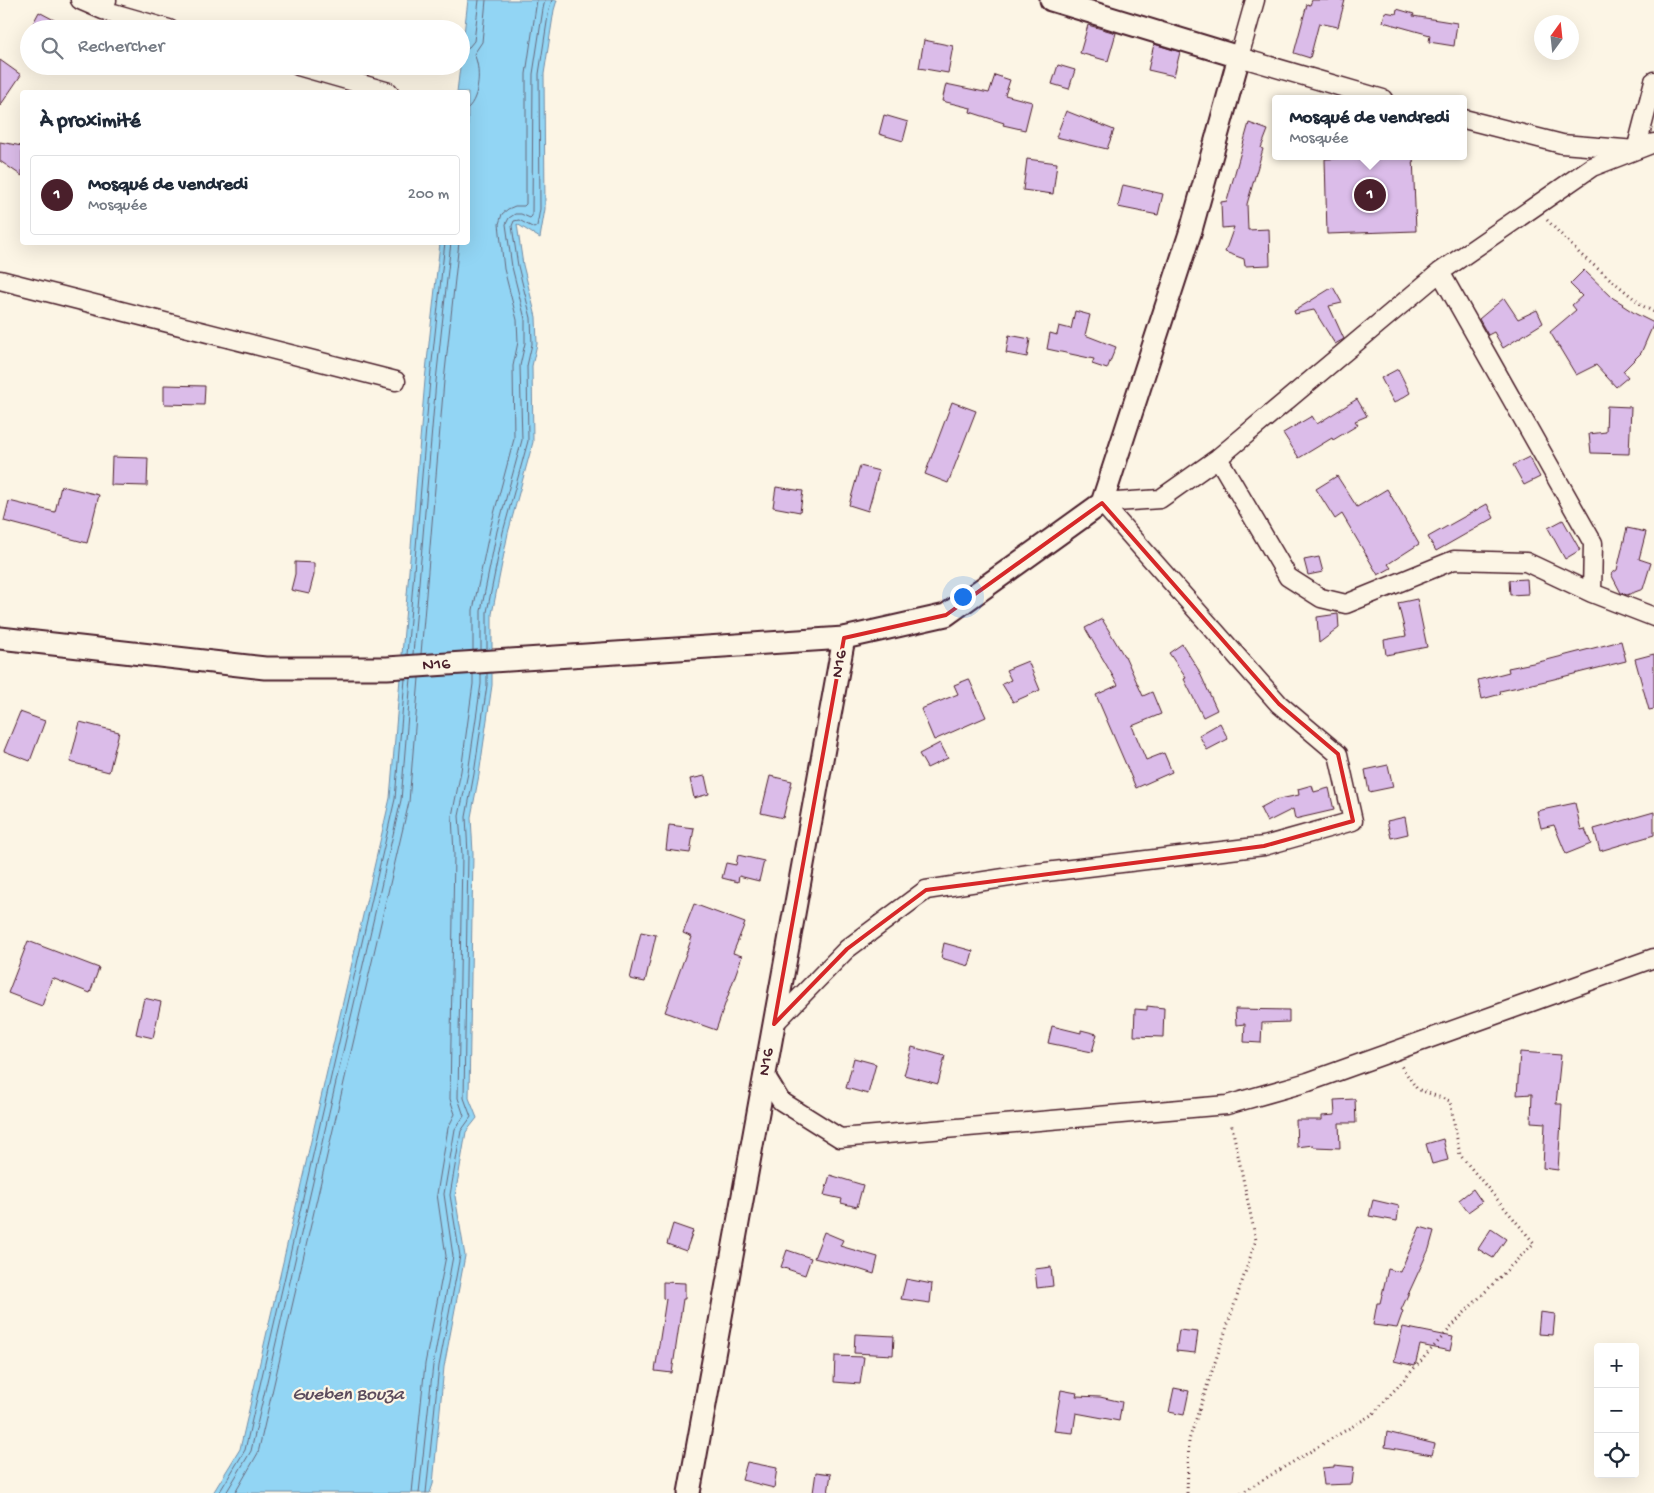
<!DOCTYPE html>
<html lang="fr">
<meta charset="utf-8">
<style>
body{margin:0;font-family:"Gochi Hand",sans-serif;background:#f6f6f7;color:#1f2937}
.controls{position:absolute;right:15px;bottom:15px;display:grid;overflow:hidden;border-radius:5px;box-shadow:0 5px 20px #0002}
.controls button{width:45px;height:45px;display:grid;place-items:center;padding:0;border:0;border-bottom:1px solid #e0e1e3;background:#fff;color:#1f2937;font:25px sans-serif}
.compass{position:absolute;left:1534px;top:15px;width:45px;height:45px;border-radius:50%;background:#fff;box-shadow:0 5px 20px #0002;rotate:15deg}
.you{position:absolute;left:962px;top:596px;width:18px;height:18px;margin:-12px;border:4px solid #fff;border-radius:50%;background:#1a73e8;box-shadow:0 0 0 8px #1a73e833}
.badge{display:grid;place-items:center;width:32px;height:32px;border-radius:50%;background:#4a1f2b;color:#fff;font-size:16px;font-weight:700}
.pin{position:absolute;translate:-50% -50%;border:2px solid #fff;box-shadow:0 1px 5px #0006}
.popup{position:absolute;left:1272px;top:95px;width:195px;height:65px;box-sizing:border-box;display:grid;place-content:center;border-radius:5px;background:#fff;filter:drop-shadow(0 1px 4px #0005);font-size:16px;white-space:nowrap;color:#747a83}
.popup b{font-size:19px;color:#1f2937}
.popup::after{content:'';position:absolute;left:50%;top:100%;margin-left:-10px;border:10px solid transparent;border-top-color:#fff}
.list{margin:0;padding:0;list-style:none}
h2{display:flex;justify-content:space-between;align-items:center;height:65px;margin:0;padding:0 20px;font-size:21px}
h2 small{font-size:16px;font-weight:400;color:#747a83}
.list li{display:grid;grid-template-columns:32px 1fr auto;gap:15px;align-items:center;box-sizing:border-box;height:80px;margin:0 10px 10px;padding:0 10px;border:1px solid #e0e1e3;border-radius:5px}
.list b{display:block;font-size:19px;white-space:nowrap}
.list p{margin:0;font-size:16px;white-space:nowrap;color:#747a83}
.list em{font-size:16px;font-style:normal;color:#747a83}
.icon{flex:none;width:28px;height:28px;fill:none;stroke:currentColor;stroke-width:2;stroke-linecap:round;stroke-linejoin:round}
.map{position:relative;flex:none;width:1654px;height:1493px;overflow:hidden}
.search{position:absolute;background:#fff;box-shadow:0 5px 20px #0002;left:20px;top:20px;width:450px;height:55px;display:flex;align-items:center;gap:12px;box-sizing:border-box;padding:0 18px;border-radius:28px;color:#747a83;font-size:19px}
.panel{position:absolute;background:#fff;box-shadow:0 5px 20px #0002;left:20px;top:90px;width:450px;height:155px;border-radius:5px}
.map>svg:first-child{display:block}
</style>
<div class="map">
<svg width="1654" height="1493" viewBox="0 0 1654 1493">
<rect width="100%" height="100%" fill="#fcf5e5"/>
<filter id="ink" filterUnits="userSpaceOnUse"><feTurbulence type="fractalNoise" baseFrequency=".02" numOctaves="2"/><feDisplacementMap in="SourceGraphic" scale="10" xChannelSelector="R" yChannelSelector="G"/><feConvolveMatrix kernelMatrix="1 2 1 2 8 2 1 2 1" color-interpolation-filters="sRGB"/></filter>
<g filter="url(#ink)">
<path fill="#92d5f4" stroke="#758ca4" d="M 468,0 L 557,0 L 554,10 L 544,74 L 545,209 L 540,238 L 517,224 L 523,265 L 536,317 L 537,344 L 532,366 L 533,442 L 508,533 L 492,614 L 492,685 L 479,775 L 471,817 L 473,853 L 469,1098 L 477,1118 L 466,1132 L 455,1196 L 465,1256 L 444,1367 L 433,1484 L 430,1493 L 213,1493 L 240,1449 L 390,798 L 425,380 L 440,243 L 468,242 L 468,92 L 457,92 Z"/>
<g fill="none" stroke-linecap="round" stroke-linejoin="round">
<path stroke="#67687b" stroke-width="1" d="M 461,49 L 469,47 L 474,41 L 479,0
M 468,108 C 480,97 481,68 474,54 L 482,42 L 486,0
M 473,650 L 473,610 L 490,529 L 514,439 L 513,366 L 518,342 L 517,320 L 504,269 L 499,224 L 502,214 L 508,209 L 515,206 L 524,206 L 526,204 L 526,74 L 537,0
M 481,650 L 481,611 L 497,531 L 522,440 L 520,366 L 525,343 L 525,319 L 512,267 L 506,224 L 509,218 L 515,214 L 521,214 L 530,218 L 532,216 L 533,74 L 543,9 L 545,0
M 487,650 L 487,612 L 503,532 L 528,441 L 527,366 L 532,344 L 531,318 L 518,266 L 512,226 L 514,221 L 519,220 L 534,228 L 537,226 L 540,209 L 539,74 L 549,9 L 552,0
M 413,654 L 436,381 L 451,242
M 421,654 L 444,381 L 459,242
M 407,655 L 430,380 L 445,242
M 219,1493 L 245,1450 L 395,799 L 405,679
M 226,1493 L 251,1451 L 401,800 L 411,678
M 235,1493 L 258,1453 L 409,802 L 419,678
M 412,1493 L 425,1364 L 446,1256 L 437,1194 L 448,1128 L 455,1114 L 450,1099 L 454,854 L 452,816 L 461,771 L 473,684 L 473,674
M 419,1493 L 433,1365 L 453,1256 L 444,1194 L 455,1129 L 464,1116 L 458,1098 L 462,854 L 459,816 L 468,773 L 481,684 L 481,674
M 426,1493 L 439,1366 L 460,1256 L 450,1195 L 461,1131 L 471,1117 L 464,1098 L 468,854 L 466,817 L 474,774 L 487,685 L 487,673"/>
</g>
<path fill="#dbbce9" stroke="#4a1f2b" d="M 1312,0 L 1345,0 L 1338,27 L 1319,23 L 1310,58 L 1294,53 L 1307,4 L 1310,5 Z
M 1397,9 L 1414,14 L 1413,16 L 1457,23 L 1454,46 L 1429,42 L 1430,35 L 1383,22 L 1385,12 L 1396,14 Z
M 39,12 L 71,29 L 30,29 Z
M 1088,25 L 1116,33 L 1108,61 L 1080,53 Z
M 924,40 L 953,46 L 948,73 L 919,68 Z
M 1154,44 L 1180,52 L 1174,76 L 1148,70 Z
M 0,60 L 21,75 L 0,106 Z
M 1058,65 L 1075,70 L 1069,89 L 1052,84 Z
M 995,75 L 1010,80 L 1005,95 L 1032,102 L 1025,130 L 1003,125 L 1004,123 L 970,112 L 971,108 L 942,101 L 946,84 L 989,93 Z
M 1066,111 L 1114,130 L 1107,149 L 1056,137 Z
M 884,115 L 908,122 L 903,141 L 879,134 Z
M 1249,123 L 1268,130 L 1261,148 L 1263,149 L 1247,204 L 1248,230 L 1269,229 L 1270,265 L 1245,266 L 1244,259 L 1225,252 L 1234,227 L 1222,228 L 1221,202 L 1227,201 Z
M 0,142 L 22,146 L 22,176 L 0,161 Z
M 1413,156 L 1416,231 L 1327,234 L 1325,159 Z
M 1027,159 L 1057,163 L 1053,194 L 1023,190 Z
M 1123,185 L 1163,194 L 1158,215 L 1118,207 Z
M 1584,270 L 1613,298 L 1623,304 L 1622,305 L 1636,314 L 1654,323 L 1641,353 L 1623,371 L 1628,377 L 1616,387 L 1596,365 L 1576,375 L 1550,332 L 1576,310 L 1572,305 L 1582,296 L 1570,284 Z
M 1333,287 L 1342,303 L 1329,306 L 1344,339 L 1335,344 L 1314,310 L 1295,314 L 1294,311 Z
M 1504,298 L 1518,319 L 1537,310 L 1543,323 L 1503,348 L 1494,332 L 1488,335 L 1479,319 Z
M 1075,311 L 1090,315 L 1085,335 L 1116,347 L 1107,369 L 1092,364 L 1094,359 L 1047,349 L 1050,333 L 1057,335 L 1059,326 L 1071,329 Z
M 1009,335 L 1030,339 L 1027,357 L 1006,353 Z
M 1398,369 L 1410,393 L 1394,403 L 1381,378 Z
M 164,385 L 205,386 L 204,405 L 164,404 Z
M 1357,399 L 1367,416 L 1355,421 L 1358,425 L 1333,440 L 1332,438 L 1299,458 L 1283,433 L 1312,416 L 1317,424 Z
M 952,402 L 976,411 L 948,483 L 925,474 Z
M 1607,406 L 1631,407 L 1629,454 L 1591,453 L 1589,434 L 1606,432 Z
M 112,457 L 148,458 L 147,486 L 111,485 Z
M 1529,457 L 1540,477 L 1524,485 L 1513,465 Z
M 860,466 L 879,471 L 868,511 L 849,505 Z
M 1337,476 L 1357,507 L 1387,489 L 1419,544 L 1388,564 L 1391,568 L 1378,575 L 1342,514 L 1335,519 L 1316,489 Z
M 61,486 L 99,495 L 87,543 L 4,521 L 9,501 L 55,512 Z
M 776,487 L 803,491 L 800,512 L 773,507 Z
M 1487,504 L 1494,518 L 1436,551 L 1428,537 Z
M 1563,520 L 1580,550 L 1565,559 L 1548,528 Z
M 1627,528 L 1646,532 L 1639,559 L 1651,563 L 1643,589 L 1627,595 L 1621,593 L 1611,574 L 1617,570 Z
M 1319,557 L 1323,572 L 1308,575 L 1304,560 Z
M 295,562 L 314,563 L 314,575 L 309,594 L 291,590 L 295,574 Z
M 1527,579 L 1528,594 L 1510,595 L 1509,580 Z
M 1417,599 L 1427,647 L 1386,655 L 1384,640 L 1406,636 L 1398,603 Z
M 1338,614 L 1339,628 L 1319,643 L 1317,617 Z
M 1102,619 L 1124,656 L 1125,656 L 1143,696 L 1152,692 L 1161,714 L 1132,726 L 1146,760 L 1164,753 L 1172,772 L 1136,788 L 1096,695 L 1118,685 L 1085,628 Z
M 1621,641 L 1626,661 L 1550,680 L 1500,691 L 1501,694 L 1482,699 L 1478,680 L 1509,672 L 1508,668 L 1543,661 Z
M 1182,644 L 1198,669 L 1217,710 L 1203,717 L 1184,679 L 1186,678 L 1169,653 Z
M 1654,654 L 1654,709 L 1649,710 L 1635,659 Z
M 1028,661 L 1040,690 L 1013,702 L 1002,684 L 1011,680 L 1006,670 Z
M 969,679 L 986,717 L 934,740 L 921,709 L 958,694 L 954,685 Z
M 20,712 L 45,721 L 30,761 L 4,751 Z
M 80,722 L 119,732 L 109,772 L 70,762 Z
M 1220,723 L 1228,739 L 1207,750 L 1199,735 Z
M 940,743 L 948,758 L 927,768 L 919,754 Z
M 1388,765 L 1393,787 L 1369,792 L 1365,770 Z
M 705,776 L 709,794 L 694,798 L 690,779 Z
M 770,776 L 792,781 L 783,818 L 761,813 Z
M 1312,785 L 1314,792 L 1329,788 L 1334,810 L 1295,819 L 1293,809 L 1267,822 L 1260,808 L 1275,800 L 1299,795 L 1298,789 Z
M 1575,803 L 1581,830 L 1585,829 L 1591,844 L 1566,854 L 1554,825 L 1541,828 L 1537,811 Z
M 1654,812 L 1654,835 L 1600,851 L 1594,829 Z
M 1405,817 L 1408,834 L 1391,838 L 1387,821 Z
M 669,825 L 694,828 L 690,853 L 666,850 Z
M 738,855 L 764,861 L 759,881 L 739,876 L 738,882 L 722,878 L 726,863 L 736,865 Z
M 694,904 L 745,923 L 733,953 L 742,956 L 716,1030 L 665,1012 L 692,937 L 683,933 Z
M 641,932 L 656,935 L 645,982 L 630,979 Z
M 28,941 L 99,968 L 90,993 L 52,978 L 42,1006 L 8,993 Z
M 944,943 L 973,951 L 969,966 L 941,958 Z
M 144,998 L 161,1002 L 153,1038 L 136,1034 Z
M 1147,1006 L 1164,1008 L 1163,1037 L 1134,1036 L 1135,1009 L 1147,1010 Z
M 1235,1009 L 1289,1010 L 1289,1022 L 1262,1023 L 1261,1043 L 1244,1042 L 1245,1024 L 1236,1025 Z
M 1052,1026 L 1081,1033 L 1081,1030 L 1097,1034 L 1092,1052 L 1048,1043 Z
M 912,1047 L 945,1056 L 938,1084 L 904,1075 Z
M 1520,1052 L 1561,1055 L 1556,1104 L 1562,1104 L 1558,1170 L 1543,1168 L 1545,1123 L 1531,1122 L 1532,1094 L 1517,1095 Z
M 854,1058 L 876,1064 L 868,1094 L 846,1088 Z
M 1355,1099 L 1356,1123 L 1339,1123 L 1340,1148 L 1314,1147 L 1313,1145 L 1297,1147 L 1296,1120 L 1322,1120 L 1322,1116 L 1335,1115 L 1334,1100 Z
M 1443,1139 L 1448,1160 L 1432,1164 L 1426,1144 Z
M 830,1175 L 863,1185 L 857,1207 L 841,1203 L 842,1199 L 824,1195 Z
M 1473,1189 L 1482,1202 L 1468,1212 L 1459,1200 Z
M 1373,1200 L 1399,1206 L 1397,1221 L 1369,1216 Z
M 673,1224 L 693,1231 L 686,1251 L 667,1244 Z
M 1420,1227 L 1434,1231 L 1429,1249 L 1401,1310 L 1403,1311 L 1397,1328 L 1373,1325 L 1377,1303 L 1380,1303 L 1388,1269 L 1400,1272 Z
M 1491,1229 L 1506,1239 L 1493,1258 L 1478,1249 Z
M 824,1232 L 843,1240 L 840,1246 L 878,1257 L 874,1274 L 855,1268 L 814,1258 Z
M 787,1250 L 811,1258 L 805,1275 L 781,1267 Z
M 1051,1267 L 1053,1286 L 1037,1288 L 1035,1269 Z
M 906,1279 L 932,1284 L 930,1303 L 901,1299 Z
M 663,1282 L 685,1283 L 685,1299 L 683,1299 L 672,1373 L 655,1371 L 666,1299 L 663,1298 Z
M 1540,1312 L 1555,1314 L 1553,1335 L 1538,1334 Z
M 1403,1327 L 1453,1337 L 1450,1351 L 1420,1345 L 1415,1366 L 1394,1361 Z
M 1179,1330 L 1198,1332 L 1195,1353 L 1176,1351 Z
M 855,1334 L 894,1336 L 893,1355 L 854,1353 Z
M 835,1356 L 864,1357 L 860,1384 L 834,1382 Z
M 1174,1388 L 1189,1391 L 1184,1415 L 1169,1412 Z
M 1061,1390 L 1077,1393 L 1076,1396 L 1100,1397 L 1122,1402 L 1119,1421 L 1076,1413 L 1073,1433 L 1054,1431 Z
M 1387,1432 L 1435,1444 L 1432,1455 L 1385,1447 Z
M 747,1462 L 777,1468 L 774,1488 L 742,1480 Z
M 1334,1465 L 1354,1467 L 1352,1484 L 1324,1485 L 1322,1468 L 1334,1467 Z
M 816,1472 L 831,1474 L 828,1493 L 813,1493 Z"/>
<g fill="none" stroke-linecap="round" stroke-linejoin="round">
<g stroke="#4a1f2b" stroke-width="21">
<path id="minor" d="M 80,0 L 103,10 L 107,0
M 1255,0 L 1239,57 L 1383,99
M 103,10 L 169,29
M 298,66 L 389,92
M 1464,119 L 1562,144 L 1636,150 L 1654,81
M 1440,272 L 1593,543 L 1592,593 L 1654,617
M 0,280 L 396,381
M 1218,458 L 1288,577 L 1321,598 L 1346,604 L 1454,560 L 1526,562 L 1592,593
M 1102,503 L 1160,499 L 1218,458 L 1440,272 L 1592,167 L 1654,143
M 774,1024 L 847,949 L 926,890 L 1029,874 L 1264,846 L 1353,821 L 1338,754 L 1279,704 L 1102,503
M 765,1075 L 781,1101 L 840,1138 L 1227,1105 L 1308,1082 L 1654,958"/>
</g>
<g stroke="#4a1f2b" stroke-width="25">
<g id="tertiary">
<path id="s1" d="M 0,638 L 265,668 L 387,668 L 844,638 L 689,1493"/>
<path d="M 844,638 L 946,615 L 1102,503 L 1191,230 L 1239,57 L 1051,0"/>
</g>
</g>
<path stroke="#4a1f2b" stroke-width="3" stroke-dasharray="1 4" stroke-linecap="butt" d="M 1547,220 L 1580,254 L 1643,306 L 1654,312
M 1187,1493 L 1189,1440 L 1256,1240 L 1231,1122
M 1241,1493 L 1373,1414 L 1464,1313 L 1534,1243 L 1460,1155 L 1450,1101 L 1417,1089 L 1401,1066"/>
<use href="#minor" stroke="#fcf5e5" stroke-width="18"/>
<use href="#tertiary" stroke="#fcf5e5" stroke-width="21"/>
</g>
</g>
<path fill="none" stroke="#d62828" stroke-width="4" stroke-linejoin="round" d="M 1102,503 L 1279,704 L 1338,754 L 1353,821 L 1264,846 L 926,890 L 847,949 L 774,1024 L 844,638 L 946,615 Z"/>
<g text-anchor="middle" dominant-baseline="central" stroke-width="4.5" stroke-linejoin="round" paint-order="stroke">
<g font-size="18" fill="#4a1f2b" stroke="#fcf5e5">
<text transform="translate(840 664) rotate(-80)">N16</text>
<text stroke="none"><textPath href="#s1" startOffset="438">N16</textPath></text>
<text transform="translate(767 1062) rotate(-80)">N16</text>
</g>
<g font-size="19" font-style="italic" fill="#5c4c5d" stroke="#fcf5e5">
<text x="348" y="1395">Gueben Bouza</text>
</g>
</g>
</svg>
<div class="controls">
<button>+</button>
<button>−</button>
<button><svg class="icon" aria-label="locate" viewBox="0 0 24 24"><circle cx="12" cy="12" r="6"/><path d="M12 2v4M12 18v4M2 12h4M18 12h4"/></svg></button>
</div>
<svg class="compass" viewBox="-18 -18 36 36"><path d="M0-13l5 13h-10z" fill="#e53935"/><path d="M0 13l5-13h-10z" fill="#747a83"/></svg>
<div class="you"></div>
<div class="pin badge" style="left:1370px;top:195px">1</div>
<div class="popup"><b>Mosqué de vendredi</b>Mosquée</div>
<div class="search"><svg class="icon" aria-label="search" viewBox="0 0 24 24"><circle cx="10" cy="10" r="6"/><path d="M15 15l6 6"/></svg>Rechercher</div>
<section class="panel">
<h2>À proximité<small></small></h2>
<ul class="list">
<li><span class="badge">1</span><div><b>Mosqué de vendredi</b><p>Mosquée</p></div><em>200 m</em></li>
</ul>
</section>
</div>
